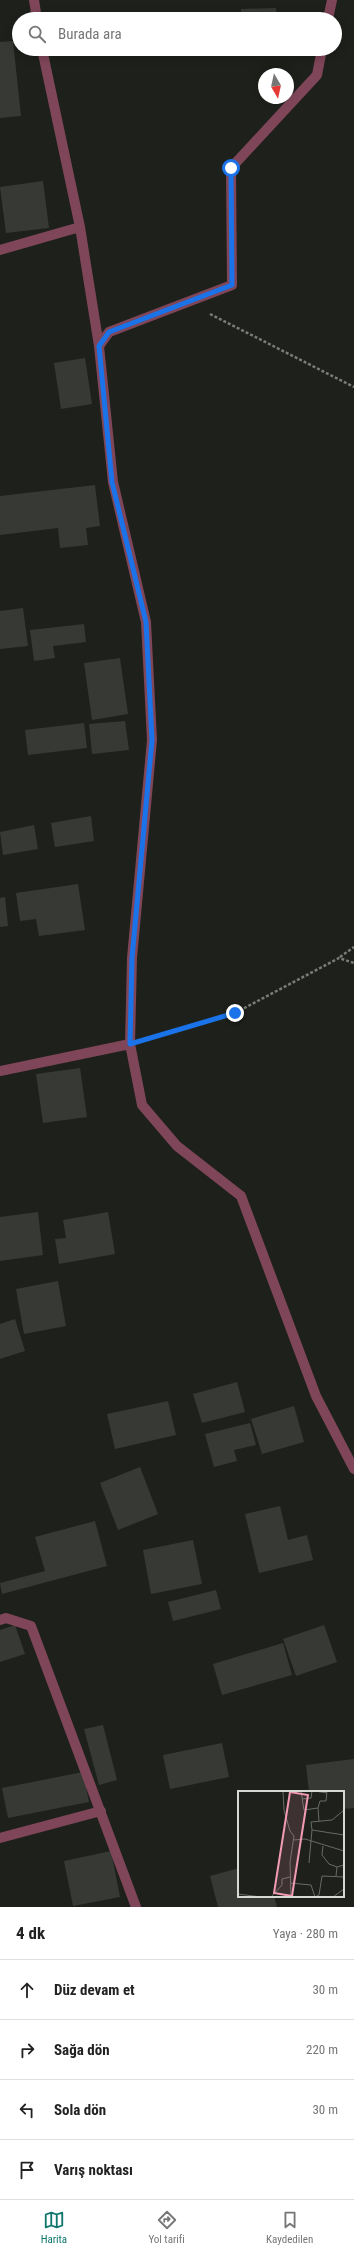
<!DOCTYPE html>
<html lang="tr">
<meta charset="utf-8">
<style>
body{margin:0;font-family:"Roboto Condensed",sans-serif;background:#f6f6f6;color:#222}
.compass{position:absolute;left:258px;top:68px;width:36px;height:36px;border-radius:50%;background:#fff;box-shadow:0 2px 10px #0003;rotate:171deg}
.stop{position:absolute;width:12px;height:12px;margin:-9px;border:3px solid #1a73e8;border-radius:50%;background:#fff}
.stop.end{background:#1a73e8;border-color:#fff;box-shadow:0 1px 4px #0008}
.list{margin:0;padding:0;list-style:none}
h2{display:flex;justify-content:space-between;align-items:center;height:52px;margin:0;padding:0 16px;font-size:17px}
h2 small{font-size:13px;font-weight:400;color:#767676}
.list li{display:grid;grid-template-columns:26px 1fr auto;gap:12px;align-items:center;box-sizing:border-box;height:60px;padding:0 16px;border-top:1px solid #e0e0e0}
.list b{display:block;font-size:15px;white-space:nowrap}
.list em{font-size:13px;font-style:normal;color:#767676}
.icon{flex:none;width:22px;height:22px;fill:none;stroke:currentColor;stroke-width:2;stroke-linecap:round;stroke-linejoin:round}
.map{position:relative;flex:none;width:354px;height:1907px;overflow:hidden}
.search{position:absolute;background:#fff;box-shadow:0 2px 10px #0003;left:12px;right:12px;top:12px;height:44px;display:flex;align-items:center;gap:10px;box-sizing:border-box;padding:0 14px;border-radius:22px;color:#767676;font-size:15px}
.sheet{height:292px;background:#fff}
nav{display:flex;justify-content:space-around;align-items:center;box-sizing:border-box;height:56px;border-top:1px solid #e0e0e0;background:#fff;font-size:11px;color:#767676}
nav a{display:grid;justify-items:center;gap:2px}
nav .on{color:#0f766e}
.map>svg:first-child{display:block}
</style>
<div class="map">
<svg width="354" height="1907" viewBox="0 0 354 1907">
<rect width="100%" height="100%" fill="#1e201b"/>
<path fill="#373a34" d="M 276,8 L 277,19 L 241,19 L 241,9 Z
M 13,41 L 21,116 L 0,118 L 0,42 Z
M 43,181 L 49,228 L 6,233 L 0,187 Z
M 85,358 L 92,404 L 61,409 L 54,363 Z
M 95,485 L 100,526 L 86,528 L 88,545 L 60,548 L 58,528 L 0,535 L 0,496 Z
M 23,608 L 28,646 L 0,649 L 0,611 Z
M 84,624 L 86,642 L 53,646 L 55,658 L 34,661 L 30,630 Z
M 120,658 L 128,714 L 92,720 L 84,663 Z
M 125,721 L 129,750 L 92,754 L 89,724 Z
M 84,723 L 87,748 L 28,755 L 25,730 Z
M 91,816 L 94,841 L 55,847 L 51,823 Z
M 34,825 L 38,849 L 3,855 L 0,832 Z
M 78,884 L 85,930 L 39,936 L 36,919 L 20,921 L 16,893 Z
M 5,897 L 8,926 L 0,927 L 0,898 Z
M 80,1068 L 87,1117 L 43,1123 L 36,1074 Z
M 38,1212 L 43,1255 L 0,1261 L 0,1217 Z
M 108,1212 L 115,1254 L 59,1264 L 55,1239 L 66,1238 L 63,1220 Z
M 58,1281 L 66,1326 L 24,1334 L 16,1289 Z
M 15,1319 L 25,1351 L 0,1359 L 0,1324 Z
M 237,1382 L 245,1412 L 202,1423 L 193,1394 Z
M 168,1401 L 176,1435 L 115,1449 L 107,1414 Z
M 294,1406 L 304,1442 L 262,1454 L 251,1419 Z
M 250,1423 L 256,1445 L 234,1450 L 237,1461 L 214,1467 L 205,1434 Z
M 140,1467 L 158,1514 L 118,1530 L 100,1483 Z
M 280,1506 L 288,1540 L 307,1535 L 313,1560 L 259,1573 L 245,1514 Z
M 95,1521 L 107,1566 L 2,1594 L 0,1583 L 45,1571 L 35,1537 Z
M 193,1540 L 202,1584 L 151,1594 L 143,1550 Z
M 216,1590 L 221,1609 L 173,1621 L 168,1602 Z
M 15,1625 L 25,1654 L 0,1662 L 0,1630 Z
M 324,1625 L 337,1662 L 296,1676 L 283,1639 Z
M 283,1643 L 292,1675 L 222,1695 L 213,1664 Z
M 103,1725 L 117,1780 L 99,1785 L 84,1729 Z
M 222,1743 L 229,1777 L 170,1789 L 163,1755 Z
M 354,1759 L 354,1808 L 343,1809 L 343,1792 L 309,1792 L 306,1765 Z
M 83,1772 L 89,1802 L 8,1818 L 2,1788 Z
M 111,1851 L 120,1897 L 73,1906 L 64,1861 Z
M 239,1868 L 239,1896 L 274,1896 L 277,1907 L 218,1907 L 210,1876 Z"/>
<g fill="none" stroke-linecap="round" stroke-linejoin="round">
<path stroke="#7a7c78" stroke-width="2.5" stroke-dasharray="3 2" stroke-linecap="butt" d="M 210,314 L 354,387
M 340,957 L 354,947
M 149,1039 L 235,1013 L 339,958 L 354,963"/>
<path stroke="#7f4659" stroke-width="10" d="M 34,0 L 37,19
M 328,19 L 332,0
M 42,49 L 80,227 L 99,346 L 113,482 L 146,622 L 152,740 L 132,958 L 130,1044 L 142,1105 L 177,1146 L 241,1196 L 316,1396 L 354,1469
M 0,250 L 80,227
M 99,346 L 109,332 L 232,285 L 231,168 L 317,75 L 322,49
M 0,1071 L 130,1044
M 0,1620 L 6,1618 L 31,1626 L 136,1907
M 0,1838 L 101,1811"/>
</g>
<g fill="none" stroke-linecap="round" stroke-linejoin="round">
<path stroke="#1a73e8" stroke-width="5" d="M 231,168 L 232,285 L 109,332 L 99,346 L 112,482 L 146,622 L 152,740 L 132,958 L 130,1044 L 235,1013"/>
</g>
<g transform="translate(238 1791)">
<rect width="106" height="106" fill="#1e201b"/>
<path fill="none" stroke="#686a65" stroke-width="1" d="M 45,0 L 46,19 L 52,40 L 56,45 L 52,71 L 53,106M 63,0 L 66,19 L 80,17 L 81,30M 77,0 L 89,2M 64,8 L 73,7 L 74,0M 80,17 L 82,10 L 88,10 L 89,0M 74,39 L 73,31 L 94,29 L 106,19M 56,49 L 67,48 L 106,60M 85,55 L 84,64 L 91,73 L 99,76M 71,72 L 74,39 L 106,44M 98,85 L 99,76 L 106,74M 52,92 L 73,94 L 77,106M 0,103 L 23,106M 33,106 L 44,94 L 44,88 L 52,86M 77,106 L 81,104 L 84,85 L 106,86M 95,106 L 106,98"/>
<path fill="#f09ab5" fill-opacity="0.15" stroke="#f09ab5" stroke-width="2" d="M 52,1 L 70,4 L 54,105 L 36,102 Z"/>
<rect width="106" height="106" fill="none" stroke="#d7d8d5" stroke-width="2"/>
</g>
</svg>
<svg class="compass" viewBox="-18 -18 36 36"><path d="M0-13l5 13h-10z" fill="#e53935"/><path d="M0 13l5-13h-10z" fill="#767676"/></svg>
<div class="stop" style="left:231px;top:168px"></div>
<div class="stop end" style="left:235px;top:1013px"></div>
<div class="search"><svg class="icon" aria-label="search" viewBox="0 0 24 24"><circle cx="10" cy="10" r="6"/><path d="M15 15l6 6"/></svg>Burada ara</div>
</div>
<section class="sheet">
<h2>4 dk<small>Yaya · 280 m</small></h2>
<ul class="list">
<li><svg class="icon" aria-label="ahead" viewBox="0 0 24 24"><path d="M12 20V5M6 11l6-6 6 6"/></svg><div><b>Düz devam et</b></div><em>30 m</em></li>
<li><svg class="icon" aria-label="right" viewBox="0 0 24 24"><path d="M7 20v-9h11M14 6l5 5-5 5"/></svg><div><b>Sağa dön</b></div><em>220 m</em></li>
<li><svg class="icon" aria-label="left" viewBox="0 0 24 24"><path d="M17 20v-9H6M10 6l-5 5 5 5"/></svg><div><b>Sola dön</b></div><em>30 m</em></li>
<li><svg class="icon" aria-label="arrive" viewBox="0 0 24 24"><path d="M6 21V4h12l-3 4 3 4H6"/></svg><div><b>Varış noktası</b></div></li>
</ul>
</section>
<nav>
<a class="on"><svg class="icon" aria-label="map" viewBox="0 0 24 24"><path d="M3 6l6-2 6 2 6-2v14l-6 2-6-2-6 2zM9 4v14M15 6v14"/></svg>Harita</a>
<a><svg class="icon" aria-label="directions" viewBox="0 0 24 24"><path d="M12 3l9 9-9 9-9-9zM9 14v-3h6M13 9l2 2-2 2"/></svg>Yol tarifi</a>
<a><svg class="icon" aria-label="saved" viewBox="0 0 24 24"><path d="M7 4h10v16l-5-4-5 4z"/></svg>Kaydedilen</a>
</nav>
